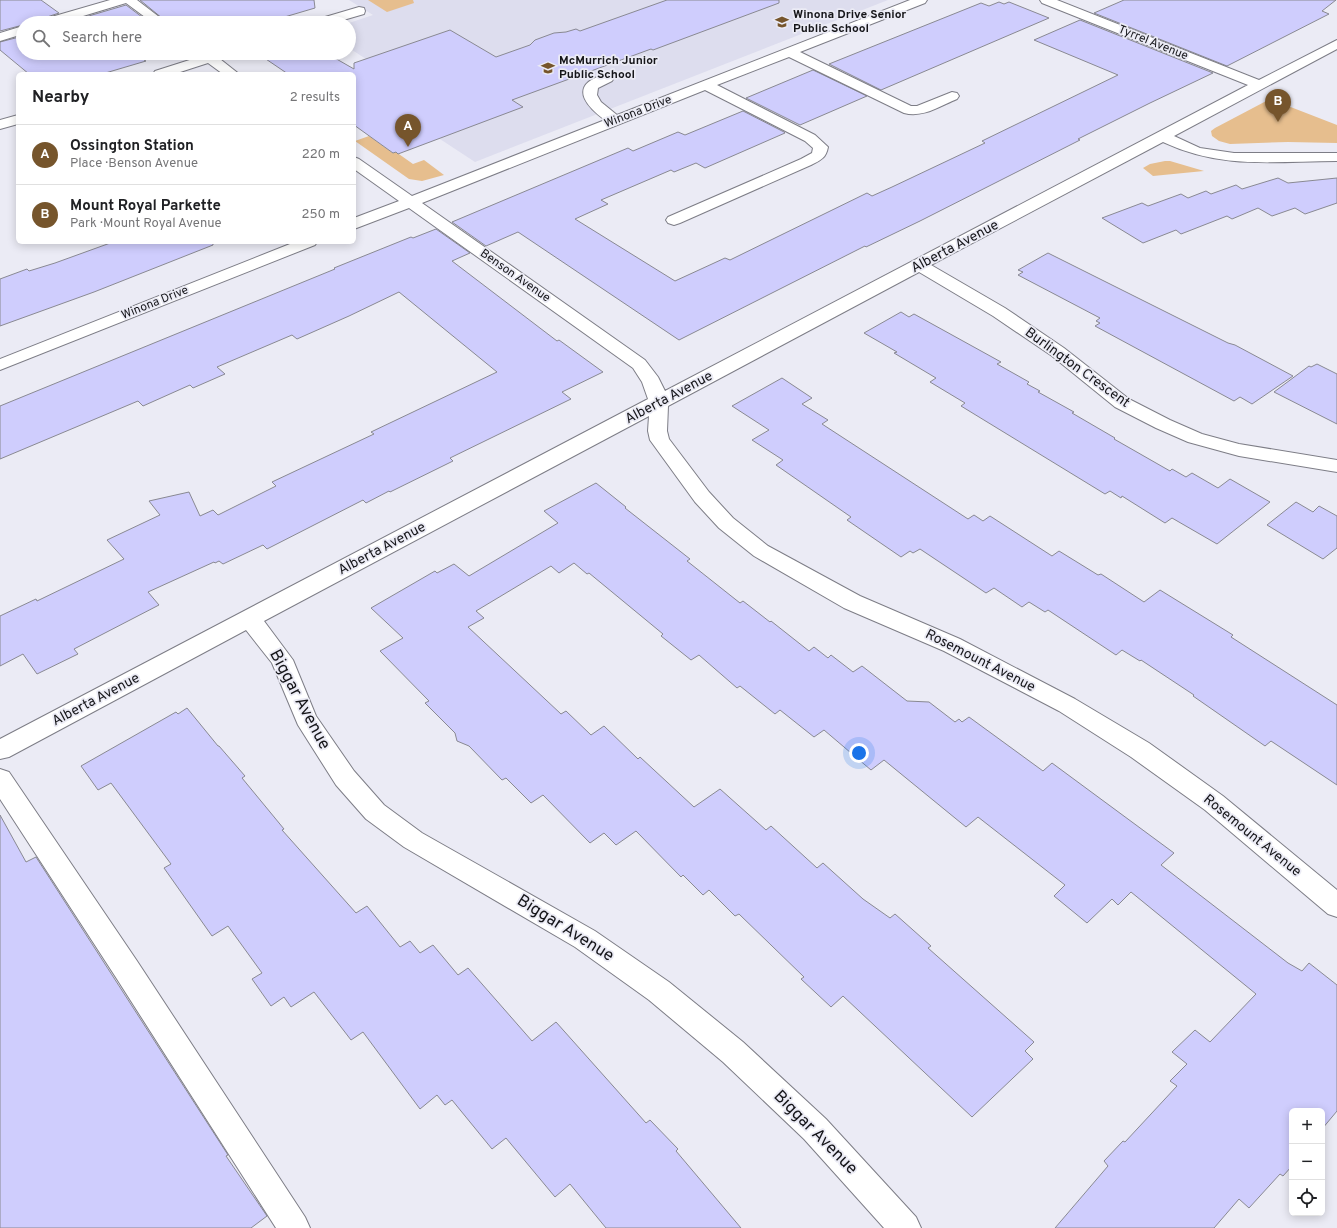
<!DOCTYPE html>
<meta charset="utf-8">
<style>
body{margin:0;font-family:Overpass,sans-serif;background:#f2f2f2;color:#202124}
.controls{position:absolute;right:12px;bottom:12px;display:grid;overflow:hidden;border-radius:6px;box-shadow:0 2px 10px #0003}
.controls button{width:36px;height:36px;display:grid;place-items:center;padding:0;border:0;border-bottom:1px solid #e0e0e0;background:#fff;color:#202124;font:20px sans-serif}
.you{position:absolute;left:859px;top:753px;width:14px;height:14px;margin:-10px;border:3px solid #fff;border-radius:50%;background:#1a73e8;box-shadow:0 0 0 6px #1a73e833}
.badge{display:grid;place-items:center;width:26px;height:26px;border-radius:50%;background:#76552c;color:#fff;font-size:13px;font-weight:700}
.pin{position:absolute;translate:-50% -33px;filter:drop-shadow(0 1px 2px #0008)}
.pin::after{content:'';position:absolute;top:21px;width:14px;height:12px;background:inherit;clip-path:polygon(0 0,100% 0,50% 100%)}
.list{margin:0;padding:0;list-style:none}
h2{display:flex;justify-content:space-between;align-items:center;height:52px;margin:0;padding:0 16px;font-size:17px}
h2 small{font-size:13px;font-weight:400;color:#757577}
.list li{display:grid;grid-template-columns:26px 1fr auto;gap:12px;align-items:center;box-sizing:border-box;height:60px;padding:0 16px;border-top:1px solid #e0e0e0}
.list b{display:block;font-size:15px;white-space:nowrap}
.list p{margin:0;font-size:13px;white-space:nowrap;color:#757577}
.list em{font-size:13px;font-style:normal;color:#757577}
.icon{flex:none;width:22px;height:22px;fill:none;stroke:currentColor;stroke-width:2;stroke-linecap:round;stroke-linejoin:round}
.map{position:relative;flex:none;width:1337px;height:1228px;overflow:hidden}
.search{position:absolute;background:#fff;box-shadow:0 2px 10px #0003;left:16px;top:16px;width:340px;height:44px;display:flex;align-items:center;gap:10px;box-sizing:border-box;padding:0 14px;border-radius:22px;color:#757577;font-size:15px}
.panel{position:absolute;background:#fff;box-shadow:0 2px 10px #0003;left:16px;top:72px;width:340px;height:172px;border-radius:6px}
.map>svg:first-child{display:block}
</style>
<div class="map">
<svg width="1337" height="1228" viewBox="0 0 1337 1228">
<rect width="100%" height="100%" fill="#ebebf5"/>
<path fill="#dde" d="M 349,0 L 888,0 L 475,162 L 379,99 L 411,88 L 349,48 L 349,23 L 373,15 Z"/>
<path fill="#e6be8e" d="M 368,0 L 413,0 L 414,3 L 387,12 Z
M 1270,99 L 1337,125 L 1337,143 L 1288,142 L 1230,144 L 1219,141 L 1212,136 L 1211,131 L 1215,128 Z
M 369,136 L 393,153 L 396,152 L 413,164 L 424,160 L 444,175 L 422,181 L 409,179 L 355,141 Z
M 1165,161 L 1170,161 L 1204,171 L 1153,176 L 1143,168 L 1150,164 Z"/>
<path fill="#cfcdfd" stroke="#898992" d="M 0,0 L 41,0 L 59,13 L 41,19 L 39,23 L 23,23 L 23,25 L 0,31 Z
M 140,0 L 314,0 L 315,8 L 271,21 L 274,23 L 168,23 Z
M 667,0 L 779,0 L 779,3 L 653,50 L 651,49 L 512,100 L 523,107 L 398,154 L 396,152 L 393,153 L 354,125 L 354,74 L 288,74 L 257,53 L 326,53 L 354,69 L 354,63 L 450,30 L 496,57 L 530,45 L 535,40 L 554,33 L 566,32 L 576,29 L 580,31 Z
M 1124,0 L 1336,0 L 1322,11 L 1329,14 L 1227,66 L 1094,13 Z
M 999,2 L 1004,4 L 1009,2 L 1049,18 L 881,90 L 829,64 L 981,3 L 989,6 Z
M 126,5 L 150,23 L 65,23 Z
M 1080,20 L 1213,73 L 1150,103 L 1078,139 L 1080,140 L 920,221 L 866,247 L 865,246 L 679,340 L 518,232 L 486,246 L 452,222 L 628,148 L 633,151 L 678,132 L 685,135 L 743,111 L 784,132 L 785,133 L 705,168 L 696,163 L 674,172 L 671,170 L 601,200 L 608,204 L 575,219 L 675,281 L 725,258 L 730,260 L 867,193 L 872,196 L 892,187 L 985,143 L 982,141 L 1118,75 L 1034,40 Z
M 23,36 L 23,53 L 166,53 L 144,60 L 146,61 L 102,74 L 29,74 L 0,50 L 0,42 Z
M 813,70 L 867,96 L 800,125 L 746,98 Z
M 1278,178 L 1288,183 L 1337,178 L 1337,203 L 1305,214 L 1295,208 L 1272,216 L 1258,208 L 1232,219 L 1227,216 L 1181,234 L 1176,230 L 1143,243 L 1102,218 L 1142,203 L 1148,206 L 1181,194 L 1188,198 L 1206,191 L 1211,194 L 1236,185 L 1242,189 Z
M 436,229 L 470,253 L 452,261 L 557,341 L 559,340 L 603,372 L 562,392 L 571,399 L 450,458 L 453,461 L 390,492 L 389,491 L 366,503 L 363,500 L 267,549 L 263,545 L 223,564 L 219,561 L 215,563 L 214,562 L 148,592 L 159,605 L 74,649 L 78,654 L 37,674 L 23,654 L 0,666 L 0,616 L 36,599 L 37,601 L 124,559 L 107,540 L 160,515 L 149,501 L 189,492 L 200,516 L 213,510 L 218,515 L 276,486 L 272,482 L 374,434 L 371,432 L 497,372 L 399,292 L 349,316 L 297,339 L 292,335 L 217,367 L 225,374 L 193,388 L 190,385 L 143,406 L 138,401 L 0,459 L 0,406 L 335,269 L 334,268 L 411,237 L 413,238 Z
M 113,242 L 213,242 L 213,245 L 94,292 L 0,326 L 0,279 L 27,269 L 29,271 L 55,263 Z
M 1048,253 L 1228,343 L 1235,345 L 1293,376 L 1252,404 L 1240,397 L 1234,401 L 1095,326 L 1100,323 L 1096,321 L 1100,318 L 1018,275 L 1023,272 L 1018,270 Z
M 901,312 L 909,317 L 914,314 L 1001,362 L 997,364 L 1029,382 L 1027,384 L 1040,391 L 1038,392 L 1074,412 L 1072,413 L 1115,438 L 1114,439 L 1170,471 L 1172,469 L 1186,477 L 1192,473 L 1218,488 L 1230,479 L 1270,502 L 1217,544 L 1172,518 L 1165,523 L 1122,496 L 1121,498 L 1110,491 L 1105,494 L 961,406 L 965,403 L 930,382 L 936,378 L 894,353 L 897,352 L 864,333 Z
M 1317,364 L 1337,374 L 1337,424 L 1274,392 L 1309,366 L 1311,367 Z
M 782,378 L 812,398 L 802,404 L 828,420 L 822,424 L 968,519 L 974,515 L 983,521 L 990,516 L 1052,556 L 1059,551 L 1098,575 L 1101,574 L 1144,602 L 1160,590 L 1233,635 L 1231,637 L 1337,705 L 1337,785 L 1271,741 L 1265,746 L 1193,696 L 1194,695 L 1141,660 L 1140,661 L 1122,650 L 1116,655 L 1048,610 L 1045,612 L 1029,602 L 1022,607 L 994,588 L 986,593 L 920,549 L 913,553 L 910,551 L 901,557 L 847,520 L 851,517 L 776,465 L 783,460 L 752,440 L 769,430 L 732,406 Z
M 596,483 L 626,507 L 625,508 L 690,559 L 687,561 L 740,603 L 743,601 L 770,622 L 771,621 L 809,651 L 814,647 L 828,658 L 831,655 L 853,672 L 862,666 L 907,701 L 929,702 L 955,722 L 959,719 L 962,722 L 969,717 L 1043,771 L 1052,763 L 1174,853 L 1161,865 L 1288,963 L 1302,971 L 1309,963 L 1337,985 L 1337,1111 L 1322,1129 L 1322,1111 L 1292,1111 L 1292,1166 L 1283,1176 L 1280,1174 L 1249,1208 L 1239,1199 L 1214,1228 L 1055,1228 L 1108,1166 L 1104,1161 L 1123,1141 L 1125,1142 L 1177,1086 L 1170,1081 L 1187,1064 L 1172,1052 L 1195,1030 L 1210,1042 L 1256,994 L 1131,892 L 1118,905 L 1112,899 L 1087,923 L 1054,896 L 1065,885 L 978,817 L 966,827 L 884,760 L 871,770 L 824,730 L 814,737 L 780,710 L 775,714 L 740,686 L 737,688 L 699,655 L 691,660 L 661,636 L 663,634 L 589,573 L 587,574 L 574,563 L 559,573 L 551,566 L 476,611 L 484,618 L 468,627 L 561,714 L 566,711 L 591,735 L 604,726 L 638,759 L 640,757 L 694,807 L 720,789 L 766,830 L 771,826 L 817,868 L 823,863 L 863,899 L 890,918 L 895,914 L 931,946 L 928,948 L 1034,1042 L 1025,1051 L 1033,1059 L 972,1117 L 843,996 L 831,1007 L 801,979 L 804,977 L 739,914 L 735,916 L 709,890 L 703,895 L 683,875 L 681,877 L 636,831 L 616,845 L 604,833 L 590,843 L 543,795 L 531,803 L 506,778 L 502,780 L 469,746 L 457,741 L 455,733 L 425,703 L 429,701 L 380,651 L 403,638 L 371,608 L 435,571 L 437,573 L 454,564 L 469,576 L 558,523 L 544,511 Z
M 1296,502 L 1313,512 L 1319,506 L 1337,516 L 1337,548 L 1323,559 L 1267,525 Z
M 187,708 L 218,746 L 219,746 L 245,776 L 242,778 L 284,829 L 282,830 L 356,913 L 367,906 L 400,947 L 410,941 L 420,953 L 433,945 L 458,975 L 468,968 L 532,1041 L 556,1022 L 646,1123 L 650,1120 L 678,1149 L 676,1151 L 741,1228 L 606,1228 L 570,1184 L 555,1197 L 506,1138 L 492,1149 L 452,1100 L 445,1105 L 437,1095 L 420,1109 L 363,1032 L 351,1040 L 314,992 L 291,1007 L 284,997 L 271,1006 L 252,979 L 262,973 L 228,926 L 212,936 L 164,868 L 171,864 L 111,783 L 98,790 L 81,766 L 176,712 L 178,714 Z
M 0,815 L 26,862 L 36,857 L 228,1155 L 226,1156 L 267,1216 L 251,1228 L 0,1228 Z"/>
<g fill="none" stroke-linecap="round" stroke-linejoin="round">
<g stroke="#7d7d86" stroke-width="2">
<path id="minor" d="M 110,0 L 137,0 L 167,23 L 153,23 L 126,3 L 60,23 L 40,23 L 41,20 Z
M 910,0 L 927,0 L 925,3 L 800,52 L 911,106 L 917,106 L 952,92 L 957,93 L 959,96 L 957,99 C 940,106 923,118 904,113 L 789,57 L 717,85 L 815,135 L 828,147 C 826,158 821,160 811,165 L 680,223 L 674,225 L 668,223 L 666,220 L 668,217 L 801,159 L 812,153 L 813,148 L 805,141 L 705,90 L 422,203 L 645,360 L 658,377 L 665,391 L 1248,85 L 1042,3 L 1040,0 L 1057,0 L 1259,80 L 1337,40 L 1337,49 L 1174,136 L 1200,148 L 1234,153 L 1337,153 L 1337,161 C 1274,161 1223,170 1163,142 L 931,265 L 1005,308 L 1064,348 L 1129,399 L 1170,420 L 1202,434 L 1239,444 L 1337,460 L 1337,472 L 1239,456 L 1188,442 L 1156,428 L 1115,407 L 1052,356 L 993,316 L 919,272 L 668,406 L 667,431 L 669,439 L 709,492 L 733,518 L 768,546 L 860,596 L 960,639 L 1075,699 L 1149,743 L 1223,796 L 1337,890 L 1337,917 L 1328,914 L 1205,810 L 1131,757 L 1059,711 L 944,651 L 844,608 L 754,556 L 719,528 L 695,502 L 650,440 L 648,431 L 649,416 L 264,621 L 293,660 L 316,716 L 354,771 L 384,805 L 422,833 L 595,931 L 669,982 L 743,1042 L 826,1119 L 916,1217 L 921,1228 L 884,1228 L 804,1139 L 723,1062 L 649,1000 L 575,947 L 404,847 L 366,819 L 336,785 L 298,725 L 272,663 L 246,630 L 9,757 L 0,759 L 0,739 L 648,399 L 642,382 L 633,368 L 409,208 L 354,229 L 354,218 L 399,201 L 354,169 L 354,157 L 359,159 L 412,196 L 605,120 C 590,109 569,89 597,77 C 602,75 606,74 612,75 L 614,78 L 612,81 L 598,88 L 597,95 L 601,102 L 617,115 Z
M 359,7 L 364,8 L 365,11 L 364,14 L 333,23 L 314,23 L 315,20 Z
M 23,26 L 23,34 L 0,41 L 0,33 Z
M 195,53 L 233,53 L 231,56 L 220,59 L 239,74 L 223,74 L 208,63 L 174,74 L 153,74 L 155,71 L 199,57 Z
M 18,115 L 18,124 L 0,129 L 0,120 Z
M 295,242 L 317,242 L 315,245 L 0,370 L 0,359 Z
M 0,769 L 9,772 L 137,961 L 305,1217 L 310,1228 L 276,1228 L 117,979 L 0,799 Z"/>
</g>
<use href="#minor" fill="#fff" fill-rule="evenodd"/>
</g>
<defs>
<g id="school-bare" transform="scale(1.08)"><path d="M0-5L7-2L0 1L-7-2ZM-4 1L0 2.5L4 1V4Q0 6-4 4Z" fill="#76552c" stroke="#ebebf5" stroke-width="2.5" paint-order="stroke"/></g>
</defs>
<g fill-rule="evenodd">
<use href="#school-bare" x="782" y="22"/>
<use href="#school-bare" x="548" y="68"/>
</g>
<g text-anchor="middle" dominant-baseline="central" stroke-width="3.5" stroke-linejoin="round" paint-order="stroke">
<g font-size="12" font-weight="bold" fill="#151519" stroke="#ebebf5" text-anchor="start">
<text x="793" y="15">Winona Drive Senior<tspan x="793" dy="14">Public School</tspan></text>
<text x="559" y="61">McMurrich Junior<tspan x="559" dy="14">Public School</tspan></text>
</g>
<g font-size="12" fill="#151519" stroke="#ebebf5">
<text transform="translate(1153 43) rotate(22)">Tyrrel Avenue</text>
<text transform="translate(638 112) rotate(-21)">Winona Drive</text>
<text transform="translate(515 276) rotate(35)">Benson Avenue</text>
<text transform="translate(155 303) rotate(-22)">Winona Drive</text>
</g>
<g font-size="14" fill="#151519" stroke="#ebebf5">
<text transform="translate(955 247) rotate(-28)">Alberta Avenue</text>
<text transform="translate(1077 368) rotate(36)">Burlington Crescent</text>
<text transform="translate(669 398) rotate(-28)">Alberta Avenue</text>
<text transform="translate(382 549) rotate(-28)">Alberta Avenue</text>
<text transform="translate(980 661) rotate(27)">Rosemount Avenue</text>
<text transform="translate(96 700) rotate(-28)">Alberta Avenue</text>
<text transform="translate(1252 836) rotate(39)">Rosemount Avenue</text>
</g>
<g font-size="17" fill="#151519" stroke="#ebebf5">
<text transform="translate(299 700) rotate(62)">Biggar Avenue</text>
<text transform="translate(565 929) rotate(32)">Biggar Avenue</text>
<text transform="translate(815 1133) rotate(45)">Biggar Avenue</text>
</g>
</g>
</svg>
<div class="controls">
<button>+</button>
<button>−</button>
<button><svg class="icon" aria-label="locate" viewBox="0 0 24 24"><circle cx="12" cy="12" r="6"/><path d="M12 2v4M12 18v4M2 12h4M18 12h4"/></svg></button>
</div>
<div class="you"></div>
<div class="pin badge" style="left:408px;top:147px">A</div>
<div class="pin badge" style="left:1278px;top:122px">B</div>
<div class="search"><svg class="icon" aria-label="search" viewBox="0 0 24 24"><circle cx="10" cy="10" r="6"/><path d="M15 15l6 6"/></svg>Search here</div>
<section class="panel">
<h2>Nearby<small>2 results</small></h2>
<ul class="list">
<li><span class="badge">A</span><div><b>Ossington Station</b><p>Place · Benson Avenue</p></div><em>220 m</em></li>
<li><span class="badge">B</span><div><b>Mount Royal Parkette</b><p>Park · Mount Royal Avenue</p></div><em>250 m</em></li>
</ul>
</section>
</div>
